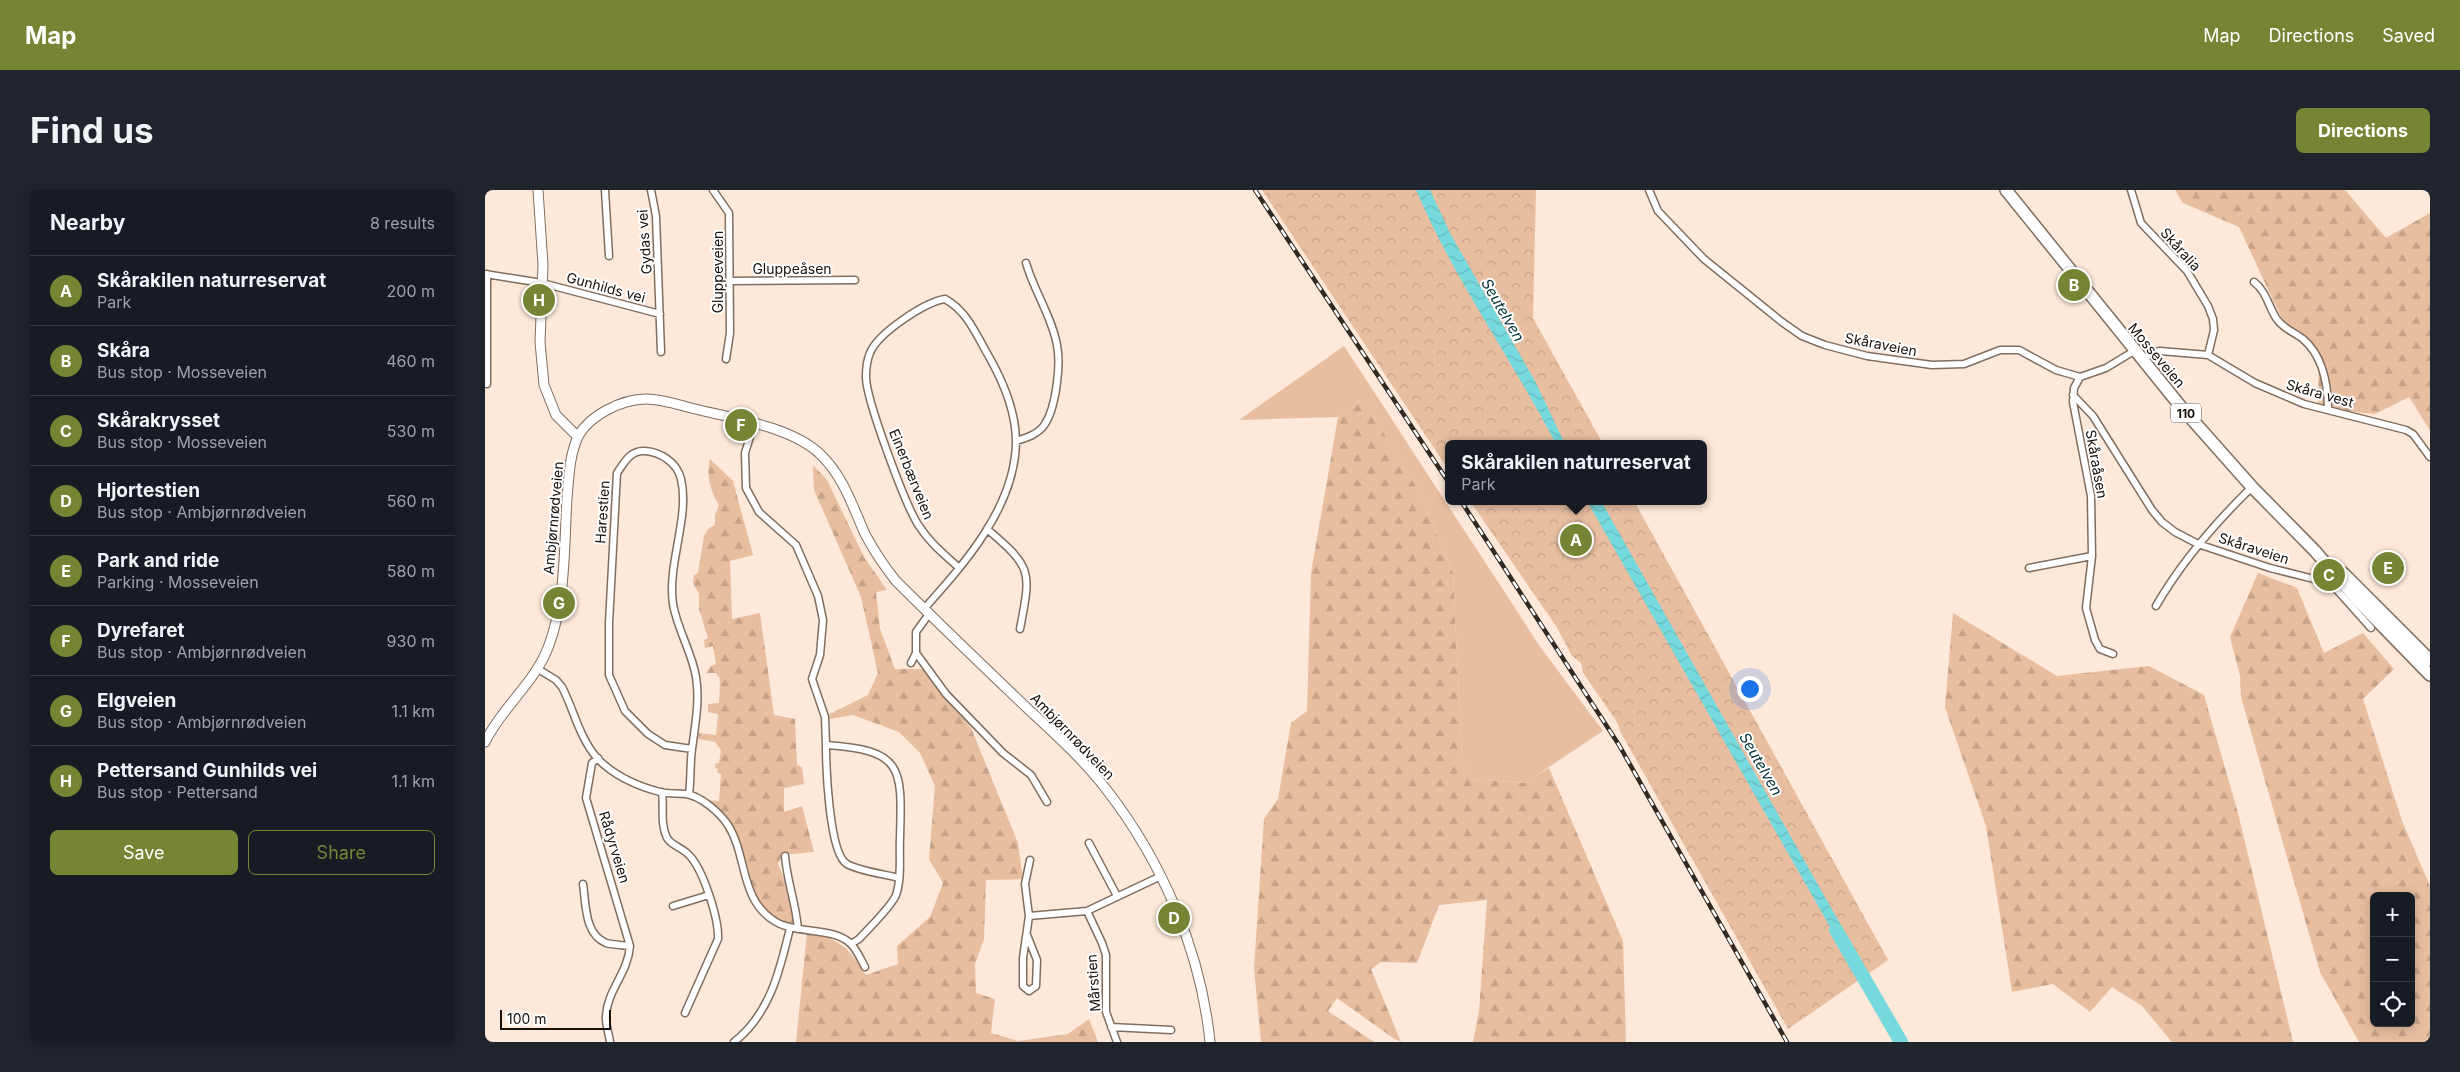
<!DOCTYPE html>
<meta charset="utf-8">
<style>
body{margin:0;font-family:Inter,sans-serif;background:#20242c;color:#f1f3f6}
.controls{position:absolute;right:15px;bottom:15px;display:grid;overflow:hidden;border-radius:8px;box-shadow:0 2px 12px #0003}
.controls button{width:45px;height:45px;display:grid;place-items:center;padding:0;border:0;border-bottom:1px solid #363941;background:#171b24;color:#f1f3f6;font:25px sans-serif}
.scale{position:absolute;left:15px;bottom:12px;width:111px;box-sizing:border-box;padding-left:5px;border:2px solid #17100b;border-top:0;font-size:14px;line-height:18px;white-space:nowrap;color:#17100b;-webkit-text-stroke:4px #fff;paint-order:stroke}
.you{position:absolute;left:1264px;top:498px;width:18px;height:18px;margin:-12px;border:4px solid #fff;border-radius:50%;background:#1a73e8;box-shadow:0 0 0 8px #1a73e833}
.badge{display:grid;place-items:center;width:32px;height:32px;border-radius:50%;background:#768534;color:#fff;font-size:16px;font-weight:700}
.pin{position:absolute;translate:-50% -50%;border:2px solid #fff;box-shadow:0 1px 5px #0006}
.popup{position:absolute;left:960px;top:250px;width:262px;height:65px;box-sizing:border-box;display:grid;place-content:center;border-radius:8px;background:#171b24;filter:drop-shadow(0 1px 4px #0005);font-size:16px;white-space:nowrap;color:#9ea1a6}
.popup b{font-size:19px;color:#f1f3f6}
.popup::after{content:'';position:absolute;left:50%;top:100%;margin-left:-10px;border:10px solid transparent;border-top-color:#171b24}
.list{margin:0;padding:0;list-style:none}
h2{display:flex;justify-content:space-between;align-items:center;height:65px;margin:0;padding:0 20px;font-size:21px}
h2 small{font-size:16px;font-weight:400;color:#9ea1a6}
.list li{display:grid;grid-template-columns:32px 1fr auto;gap:15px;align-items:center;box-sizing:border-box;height:70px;padding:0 20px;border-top:1px solid #363941}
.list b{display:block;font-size:19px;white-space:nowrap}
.list p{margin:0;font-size:16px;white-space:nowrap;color:#9ea1a6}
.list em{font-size:16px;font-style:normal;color:#9ea1a6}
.actions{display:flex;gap:10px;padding:15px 20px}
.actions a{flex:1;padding:11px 0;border:1px solid #768534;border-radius:8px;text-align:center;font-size:18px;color:#768534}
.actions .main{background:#768534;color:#fff}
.icon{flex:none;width:28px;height:28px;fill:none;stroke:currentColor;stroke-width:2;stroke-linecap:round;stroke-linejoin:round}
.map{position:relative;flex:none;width:1945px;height:852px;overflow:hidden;border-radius:8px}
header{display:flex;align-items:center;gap:30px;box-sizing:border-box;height:70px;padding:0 25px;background:#768534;color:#fff}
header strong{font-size:24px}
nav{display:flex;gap:28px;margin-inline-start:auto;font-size:18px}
.intro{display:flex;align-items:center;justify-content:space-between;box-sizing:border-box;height:120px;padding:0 30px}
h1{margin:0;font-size:35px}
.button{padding:12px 22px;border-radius:8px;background:#768534;color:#fff;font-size:18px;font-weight:700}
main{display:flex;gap:30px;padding:0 30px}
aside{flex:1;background:#171b24;border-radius:8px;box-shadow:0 2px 12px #0003}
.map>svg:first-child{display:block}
</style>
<header>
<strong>Map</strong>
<nav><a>Map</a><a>Directions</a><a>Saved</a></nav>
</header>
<div class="intro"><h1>Find us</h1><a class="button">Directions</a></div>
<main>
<aside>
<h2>Nearby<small>8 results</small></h2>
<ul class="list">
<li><span class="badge">A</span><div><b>Skårakilen naturreservat</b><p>Park</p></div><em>200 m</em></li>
<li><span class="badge">B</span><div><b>Skåra</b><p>Bus stop · Mosseveien</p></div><em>460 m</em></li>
<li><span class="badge">C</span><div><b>Skårakrysset</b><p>Bus stop · Mosseveien</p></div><em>530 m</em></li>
<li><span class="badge">D</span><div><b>Hjortestien</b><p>Bus stop · Ambjørnrødveien</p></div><em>560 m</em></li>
<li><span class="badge">E</span><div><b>Park and ride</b><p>Parking · Mosseveien</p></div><em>580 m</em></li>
<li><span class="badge">F</span><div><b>Dyrefaret</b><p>Bus stop · Ambjørnrødveien</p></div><em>930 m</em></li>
<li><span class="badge">G</span><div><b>Elgveien</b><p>Bus stop · Ambjørnrødveien</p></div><em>1.1 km</em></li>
<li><span class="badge">H</span><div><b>Pettersand Gunhilds vei</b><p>Bus stop · Pettersand</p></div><em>1.1 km</em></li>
</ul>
<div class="actions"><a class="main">Save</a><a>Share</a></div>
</aside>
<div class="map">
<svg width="1945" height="852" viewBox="0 0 1945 852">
<defs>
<pattern id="forest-firs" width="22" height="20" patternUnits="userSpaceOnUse" patternTransform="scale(1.25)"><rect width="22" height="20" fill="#e8bea0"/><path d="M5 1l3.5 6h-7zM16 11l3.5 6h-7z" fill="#c6a288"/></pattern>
<pattern id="park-crowns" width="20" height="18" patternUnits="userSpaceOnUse" patternTransform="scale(1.25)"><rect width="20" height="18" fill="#e8bea0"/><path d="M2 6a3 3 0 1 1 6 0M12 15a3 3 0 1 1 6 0" fill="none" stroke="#c6a288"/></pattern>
<pattern id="water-waves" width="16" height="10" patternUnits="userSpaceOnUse" patternTransform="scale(1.25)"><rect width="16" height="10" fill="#76d9dd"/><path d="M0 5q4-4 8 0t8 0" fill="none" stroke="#65b9bc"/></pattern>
</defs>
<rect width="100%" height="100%" fill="#fde8d9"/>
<path fill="#e8bea0" d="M 859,156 L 1056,458 L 1118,541 L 1040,593 L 988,589 L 977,569 L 968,383 L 936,305 L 879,210 L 853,227 L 754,230 Z"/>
<path fill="url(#forest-firs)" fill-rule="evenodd" d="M 1690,0 L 1860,0 L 1901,48 L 1945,23 L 1945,240 L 1924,207 L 1890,224 L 1833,218 L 1834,168 L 1797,129 L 1754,37 L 1698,13 Z
M 879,210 L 936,305 L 968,383 L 977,569 L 988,589 L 1039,593 L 1064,578 L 1138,751 L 1141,852 L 988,852 L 994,821 L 1002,710 L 954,715 L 932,773 L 896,772 L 886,779 L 916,852 L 908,848 L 852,808 L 843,821 L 889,852 L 776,852 L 769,778 L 779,629 L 793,609 L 806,533 L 822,521 L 826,383 L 853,227 Z
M 225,269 L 248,291 L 268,365 L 245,371 L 247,429 L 275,423 L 289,525 L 310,529 L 312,575 L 317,577 L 319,594 L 299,598 L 299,622 L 317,616 L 329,662 L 298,665 L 293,673 L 309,717 L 310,734 C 257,727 268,666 246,633 C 240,623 230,617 220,610 L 234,611 L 236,584 L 232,583 L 233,579 L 230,577 L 231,573 L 234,573 L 236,560 L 230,552 L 213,549 L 214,543 L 231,545 L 233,524 L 223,522 L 223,514 L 234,513 L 235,489 L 231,483 L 221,483 L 226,476 L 231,474 L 228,456 L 220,458 L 219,450 L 223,448 L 214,419 L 214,404 L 208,393 L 209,385 L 213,383 L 219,346 L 223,339 L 230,335 L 230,325 L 234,315 C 225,300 221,286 225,269 Z
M 328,275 L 342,290 L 379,367 L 402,400 L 391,402 L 395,439 L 410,479 L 438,479 L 486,538 L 533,653 L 538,689 L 501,690 L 499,749 L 490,774 L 491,803 L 510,809 L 506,843 L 533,851 L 583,844 L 604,829 L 613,852 L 311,852 L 322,743 C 357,750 361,755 381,785 L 413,774 L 412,756 L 445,727 L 458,693 L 444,669 L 450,596 L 435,563 L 414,542 L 368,525 L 345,529 L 343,525 L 383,505 L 393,483 L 376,407 L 329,300 Z
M 1773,383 L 1812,398 L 1839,463 L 1878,443 L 1909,479 L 1878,509 L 1917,631 L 1945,696 L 1945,852 L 1874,852 L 1835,782 L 1756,507 L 1755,486 L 1745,447 ZM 1889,706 L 1926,706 L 1926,833 L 1889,833 Z
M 1468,423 L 1572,486 L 1664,476 L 1719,505 L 1753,623 L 1808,852 L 1687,852 L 1657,816 L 1627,797 L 1605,822 L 1568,794 L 1527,802 L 1501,636 L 1460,517 Z"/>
<path fill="url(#park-crowns)" d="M 777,0 L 1051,0 L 1048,128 L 1118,254 L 964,254 L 963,279 Z
M 985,311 L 1149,311 L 1403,770 L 1303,839 L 1136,543 L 1132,532 L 1098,483 L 1096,473 L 1087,466 L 1071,436 Z"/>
<path fill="url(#water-waves)" d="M 931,0 L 945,0 L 966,45 L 1050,191 L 1080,254 L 1071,254 C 1026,168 969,89 931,0 Z
M 1102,311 L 1116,311 L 1366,753 L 1356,756 Z"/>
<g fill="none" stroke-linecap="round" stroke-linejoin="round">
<path stroke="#76d9dd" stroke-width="14" d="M 1351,740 L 1416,852"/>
<g stroke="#806e60" stroke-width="9">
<path id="street" d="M 120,0 L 124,66
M 166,0 L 171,26 L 176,162
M 228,0 L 244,23 L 245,143 L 241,169
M 1164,0 L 1173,21 L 1219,69 L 1297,132 L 1317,146 L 1340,155 L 1382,166 L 1447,175 L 1479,174 L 1515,160 L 1534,160 L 1571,180 L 1595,187 L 1621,178 L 1649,161
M 1646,0 L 1656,33 L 1702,81 L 1723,116 L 1728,129 L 1729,140 L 1723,165
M 0,84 L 57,93 L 175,124
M 245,91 L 370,90
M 1769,92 C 1781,101 1783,115 1791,128 C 1798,139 1808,141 1818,149 C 1838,166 1843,195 1843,220
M 1657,170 L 1669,162 L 1675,161 L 1723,165 L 1770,193 L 1819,214 L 1921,240 L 1928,244 L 1945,267
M 1595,187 L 1589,198 L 1588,212 L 1606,306 L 1607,366 L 1601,418 L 1610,450 L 1615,459 L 1628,464
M 2,194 L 2,84
M 1588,205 L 1608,226 L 1667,320 L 1677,332 L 1690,342 L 1713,354 L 1785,378 L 1841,392 L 1852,400 L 1886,438
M 269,234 L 260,263 L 261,298 L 274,322 L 311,355 L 333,406 L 338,430 L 335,465 L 327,489 L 340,527 L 341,555
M 531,251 C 541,248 554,244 560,234 C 571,217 576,175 572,155 C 567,127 549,101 541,73
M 502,339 C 548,378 546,381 535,439
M 1544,378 L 1607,366
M 1671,416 C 1697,371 1730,333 1767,297
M 439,419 C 480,373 530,317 531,252 C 531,221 518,191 503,165 C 491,144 482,121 460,109 C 440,112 393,143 385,163 C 382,170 381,179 381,186 C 380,207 421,317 434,336 C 445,353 459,364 473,377
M 431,463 L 461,504 L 518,563 L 546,585 L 562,612
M 426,473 L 431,463 L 431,442 L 444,424
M 53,479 L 71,490 L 77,497 C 89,520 94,547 112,568 C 128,585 152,596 175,602 C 183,604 193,603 201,604 C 216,606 235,623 243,635 C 263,667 254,710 291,732 C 312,744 349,737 366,754 C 372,760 376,770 380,777
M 113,568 L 107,573 L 101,608 L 145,756 C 143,783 123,799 121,825 C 120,833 124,844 125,852
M 177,602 C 179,617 175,634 182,648 C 186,655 197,658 203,664 C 218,678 234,729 233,749 L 200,823
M 204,604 C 206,589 205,574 207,559 C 210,536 215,510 211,487 C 207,462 192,439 188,414 C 182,374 205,327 196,289 C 192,272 175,262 160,261 C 145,260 139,273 132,283 L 124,433 L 124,485 L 140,521 L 163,544 L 180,555 L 207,559
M 604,653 L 632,706
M 300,666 C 302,691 311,714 313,739
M 98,694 C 101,713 99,744 121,753 C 128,755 138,755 145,756
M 188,716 L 224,705
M 602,721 L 617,753 L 621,765 L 621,822 L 632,852
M 544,726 L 540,694 L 545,670
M 542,745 L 552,770 L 551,796 L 544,801 L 538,796 L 538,768 L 544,726 L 602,721 L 676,686
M 366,754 L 374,749 C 383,739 407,716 411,705 C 417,689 414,666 415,648 C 417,578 419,560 341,555 C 341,576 344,664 362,674 C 374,681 399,684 414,688
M 626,837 L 686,840
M 249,852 C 285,824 295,780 305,738"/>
</g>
<g stroke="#806e60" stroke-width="11">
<path id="secondary" d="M 53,0 L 58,75 L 55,152 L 59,195 L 71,225 L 93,247
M 0,552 C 17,517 51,492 64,455 C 81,410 79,356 82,308 C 84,288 84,268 92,249 C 102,226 137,209 161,209 C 177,209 194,215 210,219 C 247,228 308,237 336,265 C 358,286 368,317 380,344 C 389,361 399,376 411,391 C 454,434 498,476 542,518 C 569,543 598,569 621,599 C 677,671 716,761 725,852"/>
</g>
<g stroke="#806e60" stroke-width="14">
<path id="highway" d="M 1521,0 L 1696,217 L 1767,297 L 1830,361 L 1873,411 L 1945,485
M 1858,383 L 1945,470"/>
</g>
<use href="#street" stroke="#fff" stroke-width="6"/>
<use href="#secondary" stroke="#fff" stroke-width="9"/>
<use href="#highway" stroke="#fff" stroke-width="11"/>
<g stroke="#322923" stroke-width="4.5">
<path id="rail" d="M 770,0 L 964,293
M 976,311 L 1134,555 L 1302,852"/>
</g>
<use href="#rail" stroke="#fff" stroke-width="2.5" stroke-dasharray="8" stroke-linecap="butt"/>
</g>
<g text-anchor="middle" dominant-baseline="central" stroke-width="4" stroke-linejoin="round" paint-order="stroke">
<rect fill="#fff" stroke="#5d5854" stroke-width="1" x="1686" y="213.5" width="30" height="19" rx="4"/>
<g font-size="12" font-weight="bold" fill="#17100b">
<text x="1701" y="223">110</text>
</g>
<g font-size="14" fill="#17100b" stroke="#fff">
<text transform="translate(159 52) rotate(-94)">Gydas vei</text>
<text transform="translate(1696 59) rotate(48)">Skåralia</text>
<text x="307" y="78">Gluppeåsen</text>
<text transform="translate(232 82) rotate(-90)">Gluppeveien</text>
<text transform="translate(121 97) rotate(15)">Gunhilds vei</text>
<text transform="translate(1396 154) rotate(11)">Skåraveien</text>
<text transform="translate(1672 165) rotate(50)">Mosseveien</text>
<text transform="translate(1835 203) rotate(16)">Skåra vest</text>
<text transform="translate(1612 274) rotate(80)">Skåraåsen</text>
<text transform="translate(427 284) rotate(68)">Einerbærveien</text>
<text transform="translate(117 322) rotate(-86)">Harestien</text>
<text transform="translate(68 328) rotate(-85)">Ambjørnrødveien</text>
<text transform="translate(1769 358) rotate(18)">Skåraveien</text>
<text transform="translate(588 546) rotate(46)">Ambjørnrødveien</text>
<text transform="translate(130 657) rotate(73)">Rådyrveien</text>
<text transform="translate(608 793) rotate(-94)">Mårstien</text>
</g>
<g font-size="15" font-style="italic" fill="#003133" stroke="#fff">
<text transform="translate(1018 120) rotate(60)">Seutelven</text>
<text transform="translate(1276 574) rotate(60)">Seutelven</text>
</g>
</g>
</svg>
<div class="controls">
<button>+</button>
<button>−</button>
<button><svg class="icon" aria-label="locate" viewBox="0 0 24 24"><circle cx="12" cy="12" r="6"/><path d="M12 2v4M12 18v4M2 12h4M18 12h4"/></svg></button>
</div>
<div class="scale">100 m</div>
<div class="you"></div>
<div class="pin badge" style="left:1091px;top:350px">A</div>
<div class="popup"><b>Skårakilen naturreservat</b>Park</div>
<div class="pin badge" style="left:1589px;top:95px">B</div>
<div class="pin badge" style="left:1844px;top:385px">C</div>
<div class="pin badge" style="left:689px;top:728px">D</div>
<div class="pin badge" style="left:1903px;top:378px">E</div>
<div class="pin badge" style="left:256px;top:235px">F</div>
<div class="pin badge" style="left:74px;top:413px">G</div>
<div class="pin badge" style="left:54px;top:110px">H</div>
</div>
</main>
